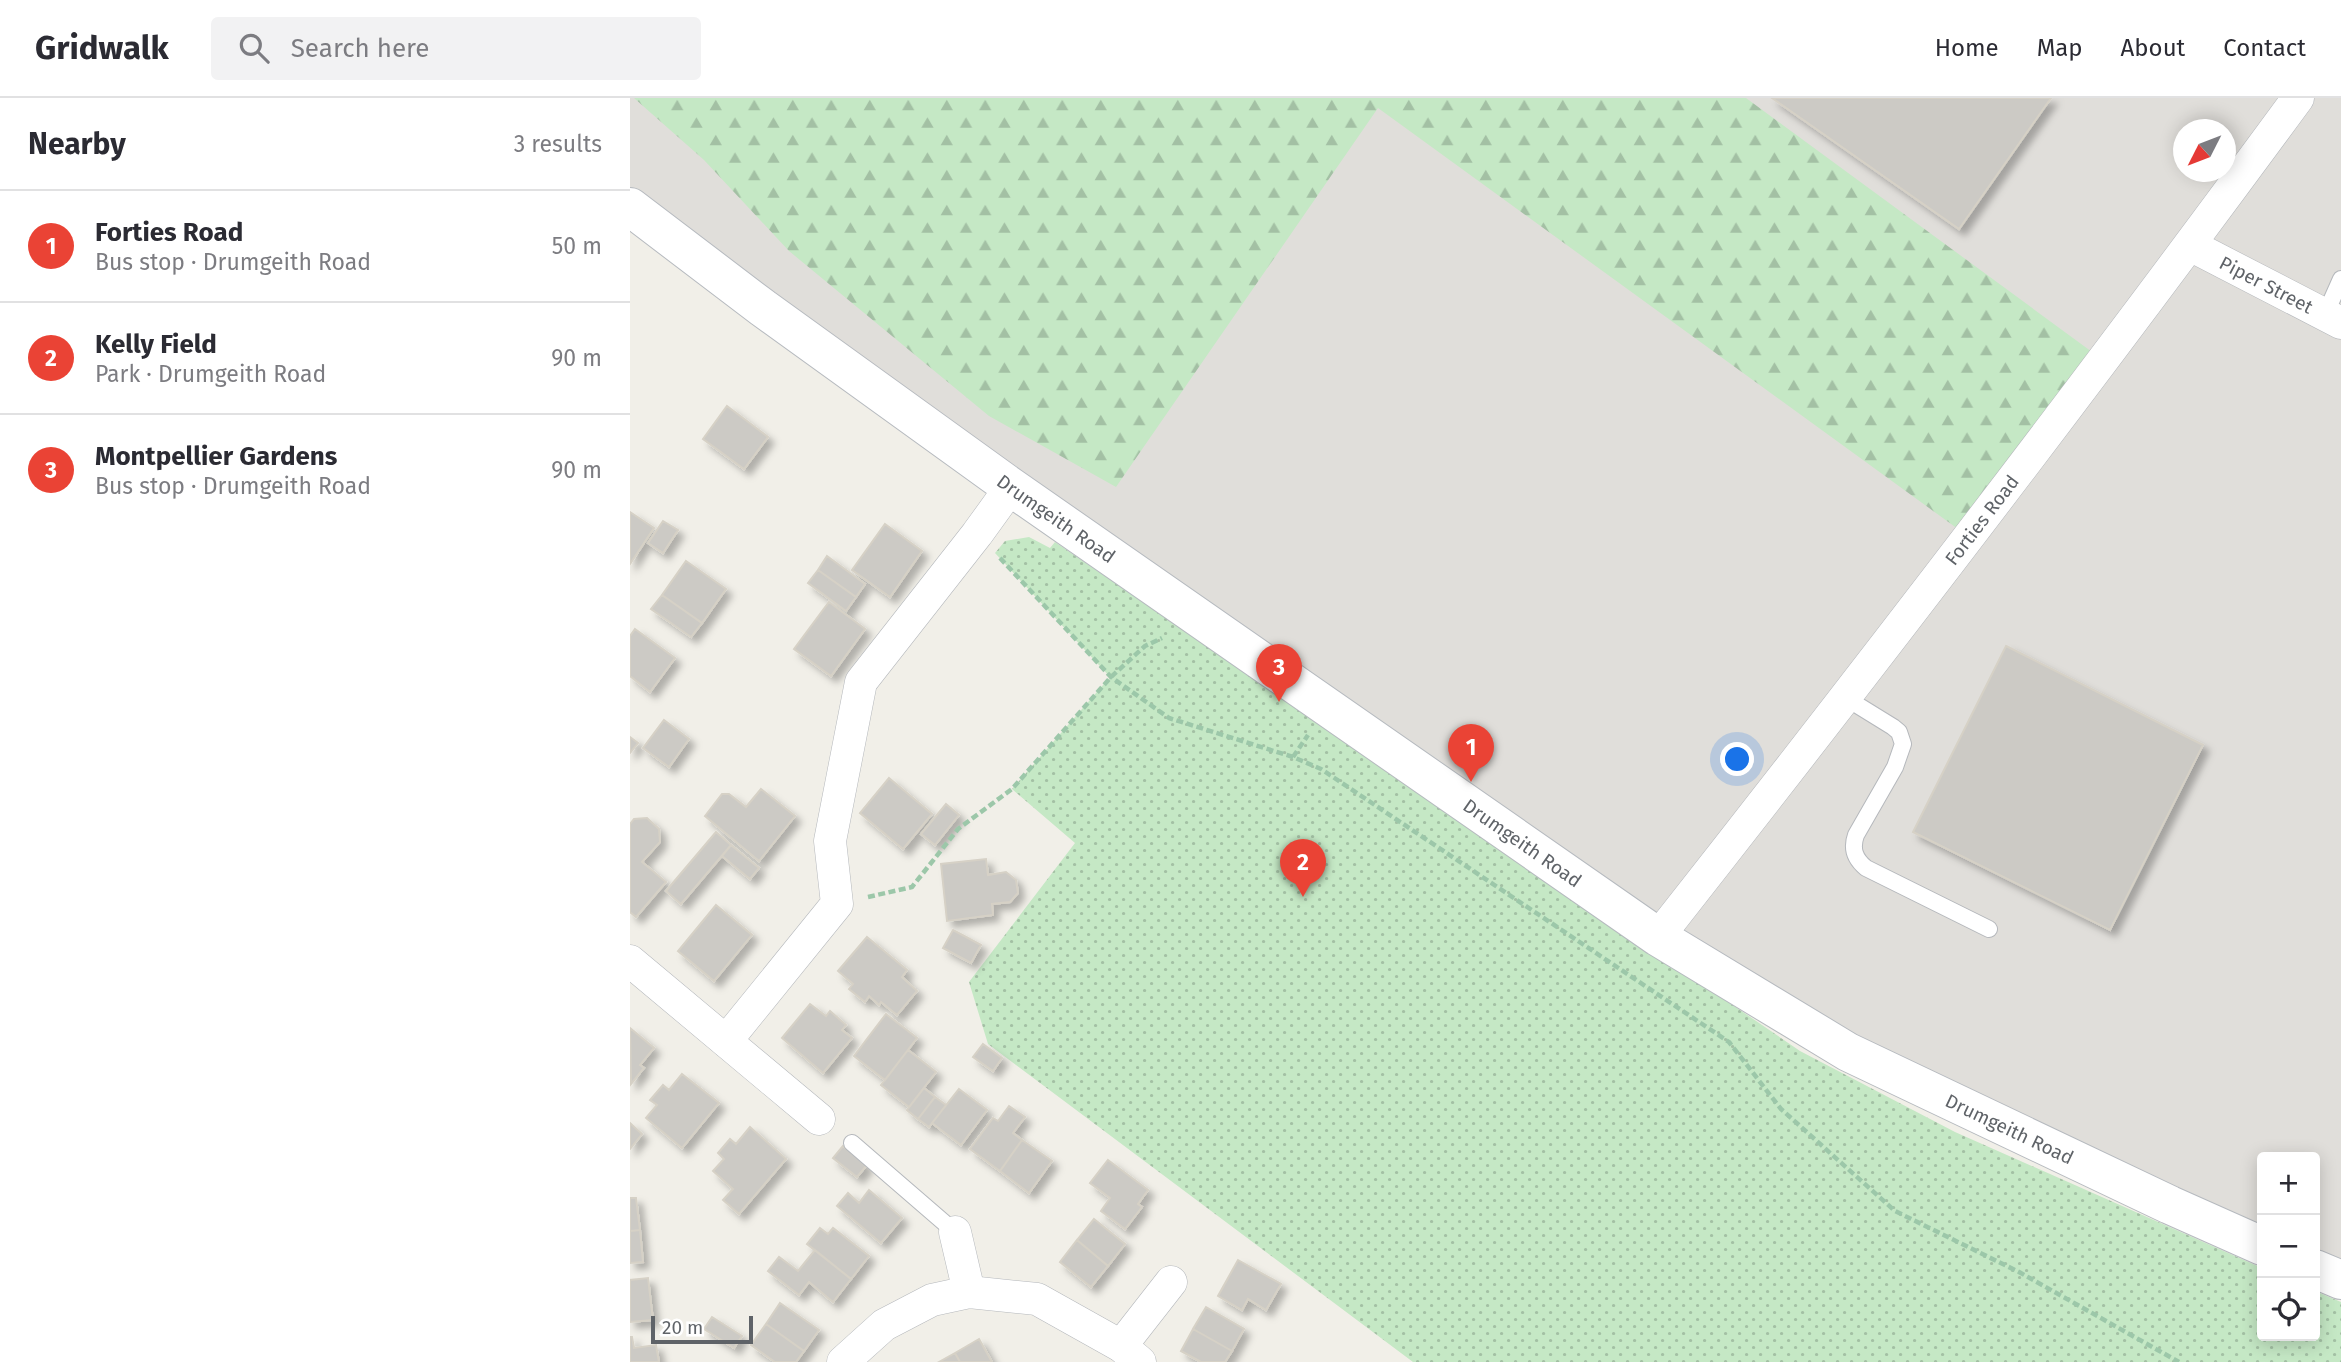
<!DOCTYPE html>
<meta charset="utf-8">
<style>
body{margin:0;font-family:"Fira Sans",sans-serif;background:#f2f2f3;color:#2b2b33}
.controls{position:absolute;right:21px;bottom:21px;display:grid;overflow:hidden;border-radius:7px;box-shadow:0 4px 18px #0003}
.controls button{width:63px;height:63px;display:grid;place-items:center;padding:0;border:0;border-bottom:2px solid #e1e1e2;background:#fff;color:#2b2b33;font:35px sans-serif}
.compass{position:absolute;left:1543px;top:21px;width:63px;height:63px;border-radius:50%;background:#fff;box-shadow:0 4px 18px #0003;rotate:228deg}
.scale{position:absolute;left:21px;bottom:18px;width:102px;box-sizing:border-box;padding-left:7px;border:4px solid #5f6368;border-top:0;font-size:19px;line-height:24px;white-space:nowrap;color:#5f6368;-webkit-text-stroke:5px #fff;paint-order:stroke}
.you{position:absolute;left:1108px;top:662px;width:24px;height:24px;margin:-18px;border:5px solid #fff;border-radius:50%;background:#1a73e8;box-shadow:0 0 0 10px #1a73e833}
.badge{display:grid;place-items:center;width:46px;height:46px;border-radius:50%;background:#ea4335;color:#fff;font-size:23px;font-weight:700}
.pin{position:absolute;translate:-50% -58px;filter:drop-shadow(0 2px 4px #0008)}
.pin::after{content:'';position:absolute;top:37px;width:24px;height:21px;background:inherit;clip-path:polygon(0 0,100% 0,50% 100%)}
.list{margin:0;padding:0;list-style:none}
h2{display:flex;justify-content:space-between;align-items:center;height:91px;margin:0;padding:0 28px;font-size:30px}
h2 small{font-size:23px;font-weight:400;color:#7c7c81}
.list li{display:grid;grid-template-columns:46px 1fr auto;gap:21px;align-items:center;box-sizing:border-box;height:112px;padding:0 28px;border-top:2px solid #e1e1e2}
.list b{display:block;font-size:26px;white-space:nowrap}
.list p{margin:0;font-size:23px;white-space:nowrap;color:#7c7c81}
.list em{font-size:23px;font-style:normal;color:#7c7c81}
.icon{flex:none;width:38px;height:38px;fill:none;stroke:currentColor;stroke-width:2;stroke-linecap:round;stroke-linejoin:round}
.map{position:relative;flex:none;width:1711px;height:1264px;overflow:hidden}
header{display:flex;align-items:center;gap:42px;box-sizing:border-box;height:98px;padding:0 35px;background:#fff;border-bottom:2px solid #e1e1e2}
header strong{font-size:33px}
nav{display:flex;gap:38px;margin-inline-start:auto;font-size:24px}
.search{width:490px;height:63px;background:#f2f2f3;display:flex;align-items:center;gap:18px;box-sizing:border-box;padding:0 24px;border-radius:7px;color:#7c7c81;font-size:26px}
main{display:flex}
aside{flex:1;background:#fff}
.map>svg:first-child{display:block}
</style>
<header>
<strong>Gridwalk</strong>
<div class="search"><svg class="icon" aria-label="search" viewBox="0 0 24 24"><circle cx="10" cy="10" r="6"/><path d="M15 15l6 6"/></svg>Search here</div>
<nav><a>Home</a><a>Map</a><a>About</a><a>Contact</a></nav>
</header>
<main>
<aside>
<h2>Nearby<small>3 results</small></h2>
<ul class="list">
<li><span class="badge">1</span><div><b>Forties Road</b><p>Bus stop · Drumgeith Road</p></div><em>50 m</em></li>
<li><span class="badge">2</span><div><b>Kelly Field</b><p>Park · Drumgeith Road</p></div><em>90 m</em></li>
<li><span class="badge">3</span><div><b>Montpellier Gardens</b><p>Bus stop · Drumgeith Road</p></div><em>90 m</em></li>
</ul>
</aside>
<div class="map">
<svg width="1711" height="1264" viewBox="0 0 1711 1264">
<defs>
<pattern id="forest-firs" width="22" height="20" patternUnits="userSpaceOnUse" patternTransform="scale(1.75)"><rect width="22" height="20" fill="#c5e8c5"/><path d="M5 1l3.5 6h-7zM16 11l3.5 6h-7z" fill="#a3c0a4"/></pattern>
<pattern id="park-dots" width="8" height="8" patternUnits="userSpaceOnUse" patternTransform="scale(1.75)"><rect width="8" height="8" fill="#c5e8c5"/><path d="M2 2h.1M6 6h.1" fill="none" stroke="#a3c0a4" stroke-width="1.8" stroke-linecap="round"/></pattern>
<filter id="shadow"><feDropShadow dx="6" dy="6" stdDeviation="3.5" flood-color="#0004"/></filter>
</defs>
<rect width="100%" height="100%" fill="#f1efe8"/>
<path fill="#e0deda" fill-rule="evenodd" d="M 0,0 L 1711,0 L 1711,1182 L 1685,1171 L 1685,1059 L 1632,1059 L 1632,1148 L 1218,954 L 0,109 ZM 1554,32 L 1596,32 L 1596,74 L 1554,74 Z"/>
<path fill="url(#forest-firs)" d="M 4,0 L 1116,0 L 1473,262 L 1339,439 L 748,10 L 486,389 L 359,318 L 159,153 L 74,62 Z"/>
<path fill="url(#park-dots)" d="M 399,439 L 420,450 L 425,444 L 1170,953 L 1325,1034 L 1632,1170 L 1632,1238 L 1685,1238 L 1685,1193 L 1711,1204 L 1711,1264 L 783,1264 L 358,946 L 339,884 L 445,745 L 382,691 L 480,579 L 365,455 L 375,443 Z"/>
<path fill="#cccac5" stroke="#d6d1c6" stroke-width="2" filter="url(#shadow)" d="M 1142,0 L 1421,0 L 1329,131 Z
M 97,308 L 138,339 L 114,371 L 73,341 Z
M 0,414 L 24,430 L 0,466 Z
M 33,423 L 48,432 L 33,455 L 18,445 Z
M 255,426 L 292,453 L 260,499 L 222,472 Z
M 197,458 L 235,486 L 226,499 L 188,472 Z
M 56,463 L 96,491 L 72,525 L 32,497 Z
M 188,472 L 226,499 L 216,513 L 178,485 Z
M 32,497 L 72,525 L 61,539 L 21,511 Z
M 199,504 L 235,531 L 201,578 L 164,551 Z
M 5,531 L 45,560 L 20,594 L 0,578 L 0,538 Z
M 1376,548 L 1573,647 L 1480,832 L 1283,734 Z
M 34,622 L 59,641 L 39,669 L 13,650 Z
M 0,639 L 8,645 L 0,655 Z
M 259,680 L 302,716 L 273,751 L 230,715 Z
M 131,691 L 165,718 L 129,763 L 75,718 L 92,696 L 99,696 L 116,709 Z
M 316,706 L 329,717 L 305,747 L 291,736 Z
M 17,720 L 29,731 L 30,744 L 12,764 L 36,784 L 6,819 L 0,814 L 0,726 L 4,721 Z
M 86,734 L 101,747 L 51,806 L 36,793 Z
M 101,747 L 129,770 L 120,781 L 92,758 Z
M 356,761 L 358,777 L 376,774 L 386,782 L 388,795 L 380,804 L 362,806 L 363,817 L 317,823 L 311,766 Z
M 86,807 L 122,837 L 84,883 L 48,853 Z
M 323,832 L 351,847 L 341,865 L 313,850 Z
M 237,839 L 277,872 L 272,879 L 287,893 L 267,917 L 251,904 L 249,907 L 239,898 L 235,904 L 219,891 L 223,886 L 208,873 Z
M 180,906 L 196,918 L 200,913 L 216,927 L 212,932 L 222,940 L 193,975 L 152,940 Z
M 256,916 L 287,940 L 255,982 L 224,958 Z
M 0,930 L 24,950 L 10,967 L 14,970 L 1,986 Z
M 353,946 L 372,960 L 363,973 L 343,959 Z
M 278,952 L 306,974 L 279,1009 L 251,987 Z
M 52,976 L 89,1005 L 52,1050 L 16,1020 L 27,1007 L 20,1002 L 33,987 L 39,992 Z
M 294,990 L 305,999 L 288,1021 L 277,1012 Z
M 329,991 L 357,1012 L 331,1047 L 302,1025 Z
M 305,999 L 316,1007 L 299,1029 L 288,1021 Z
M 379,1008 L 395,1019 L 383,1035 L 392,1042 L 370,1073 L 340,1051 L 363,1020 L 368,1023 Z
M 0,1025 L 12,1036 L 0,1051 Z
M 120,1029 L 156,1061 L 109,1116 L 93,1102 L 103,1091 L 83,1073 L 94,1061 L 88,1055 L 100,1041 L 106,1046 Z
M 392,1042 L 422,1063 L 399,1095 L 370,1073 Z
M 213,1048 L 237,1067 L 227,1079 L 203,1060 Z
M 478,1062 L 518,1092 L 508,1106 L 512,1109 L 495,1131 L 471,1113 L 480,1100 L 460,1085 Z
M 239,1092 L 272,1120 L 251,1145 L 207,1108 L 218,1095 L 229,1105 Z
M 0,1100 L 6,1100 L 10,1132 L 0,1133 Z
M 464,1121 L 495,1146 L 478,1168 L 447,1142 Z
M 190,1130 L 198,1136 L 203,1130 L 239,1158 L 221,1181 L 177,1146 Z
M 10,1132 L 13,1164 L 0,1165 L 0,1133 Z
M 447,1142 L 478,1168 L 461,1189 L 430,1164 Z
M 185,1152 L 221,1181 L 203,1204 L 179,1184 L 169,1197 L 138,1173 L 149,1159 L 168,1173 Z
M 608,1162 L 651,1186 L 636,1212 L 618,1201 L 612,1212 L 588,1198 Z
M 18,1180 L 23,1222 L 0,1224 L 0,1182 Z
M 150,1205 L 189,1232 L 174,1253 L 136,1226 Z
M 576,1209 L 614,1231 L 602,1253 L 563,1231 Z
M 82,1219 L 112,1238 L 104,1250 L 74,1231 Z
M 136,1226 L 174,1253 L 166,1264 L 145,1264 L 121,1247 Z
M 563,1231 L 602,1253 L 595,1264 L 571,1264 L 551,1253 Z
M 0,1239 L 2,1239 L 4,1250 L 26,1247 L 29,1264 L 0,1264 Z
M 349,1241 L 362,1264 L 330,1264 L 325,1255 Z
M 325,1255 L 330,1264 L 309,1264 Z"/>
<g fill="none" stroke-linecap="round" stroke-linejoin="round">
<g stroke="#b5b8bc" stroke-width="18">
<path id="lane" d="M 1695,217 L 1711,181
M 1216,600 L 1263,629 L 1269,634 L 1273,646 L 1265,669 L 1226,737 C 1221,751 1225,761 1236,770 L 1359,831
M 222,1045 L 325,1134"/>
</g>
<g stroke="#b5b8bc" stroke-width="33">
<g id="street">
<path id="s1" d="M 1560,147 L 1711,225"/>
<path id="s2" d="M 1028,839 C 1246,562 1460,283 1668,0"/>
<path d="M 0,863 L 189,1021"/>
<path d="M 96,943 L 207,806 L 200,743 L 231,584 L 347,436 L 381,389"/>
<path d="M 325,1134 L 339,1194"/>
<path d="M 491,1248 L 541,1184"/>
<path d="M 213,1264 L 254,1227 L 302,1202 L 339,1194 L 407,1201 L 491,1248 L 510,1264"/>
</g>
</g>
<g stroke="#b6babf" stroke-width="40">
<g id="secondary">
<path id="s3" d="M 0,109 L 133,210 L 381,389 L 1028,839 L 1218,954 L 1540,1107 L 1632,1148"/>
<path d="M 1685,1171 L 1711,1182"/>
</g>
</g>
<path stroke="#9cc7a9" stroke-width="4.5" stroke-dasharray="7 3.5" stroke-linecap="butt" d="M 370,460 L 481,579 L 539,620 L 663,659 L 691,671 L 1099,944 L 1151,1011 L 1265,1113 L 1389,1174 L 1549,1264
M 663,659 L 678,637
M 238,799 L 282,789 L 328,731 L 382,691 L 481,579 L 515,548 L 532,540"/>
<use href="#lane" stroke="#fff" stroke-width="16"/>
<use href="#street" stroke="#fff" stroke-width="32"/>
<use href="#secondary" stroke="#fff" stroke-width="38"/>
</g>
<g text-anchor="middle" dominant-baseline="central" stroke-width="6" stroke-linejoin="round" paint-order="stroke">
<g font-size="19" fill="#5f6368" stroke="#fff">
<text stroke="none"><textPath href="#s1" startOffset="86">Piper Street</textPath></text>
<text stroke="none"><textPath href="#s3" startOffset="528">Drumgeith Road</textPath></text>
<text stroke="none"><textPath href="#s2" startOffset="528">Forties Road</textPath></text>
<text stroke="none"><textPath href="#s3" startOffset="1096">Drumgeith Road</textPath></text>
<text stroke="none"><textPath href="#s3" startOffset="1662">Drumgeith Road</textPath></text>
</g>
</g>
</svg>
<div class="controls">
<button>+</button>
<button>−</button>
<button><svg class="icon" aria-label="locate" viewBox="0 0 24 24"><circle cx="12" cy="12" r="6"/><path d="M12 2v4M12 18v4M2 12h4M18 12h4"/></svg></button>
</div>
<svg class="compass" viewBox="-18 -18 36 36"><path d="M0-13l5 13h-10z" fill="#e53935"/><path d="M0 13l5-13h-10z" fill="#7c7c81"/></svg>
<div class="scale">20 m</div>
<div class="you"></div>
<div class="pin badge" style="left:841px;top:684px">1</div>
<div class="pin badge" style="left:673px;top:799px">2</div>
<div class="pin badge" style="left:649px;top:604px">3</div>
</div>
</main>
